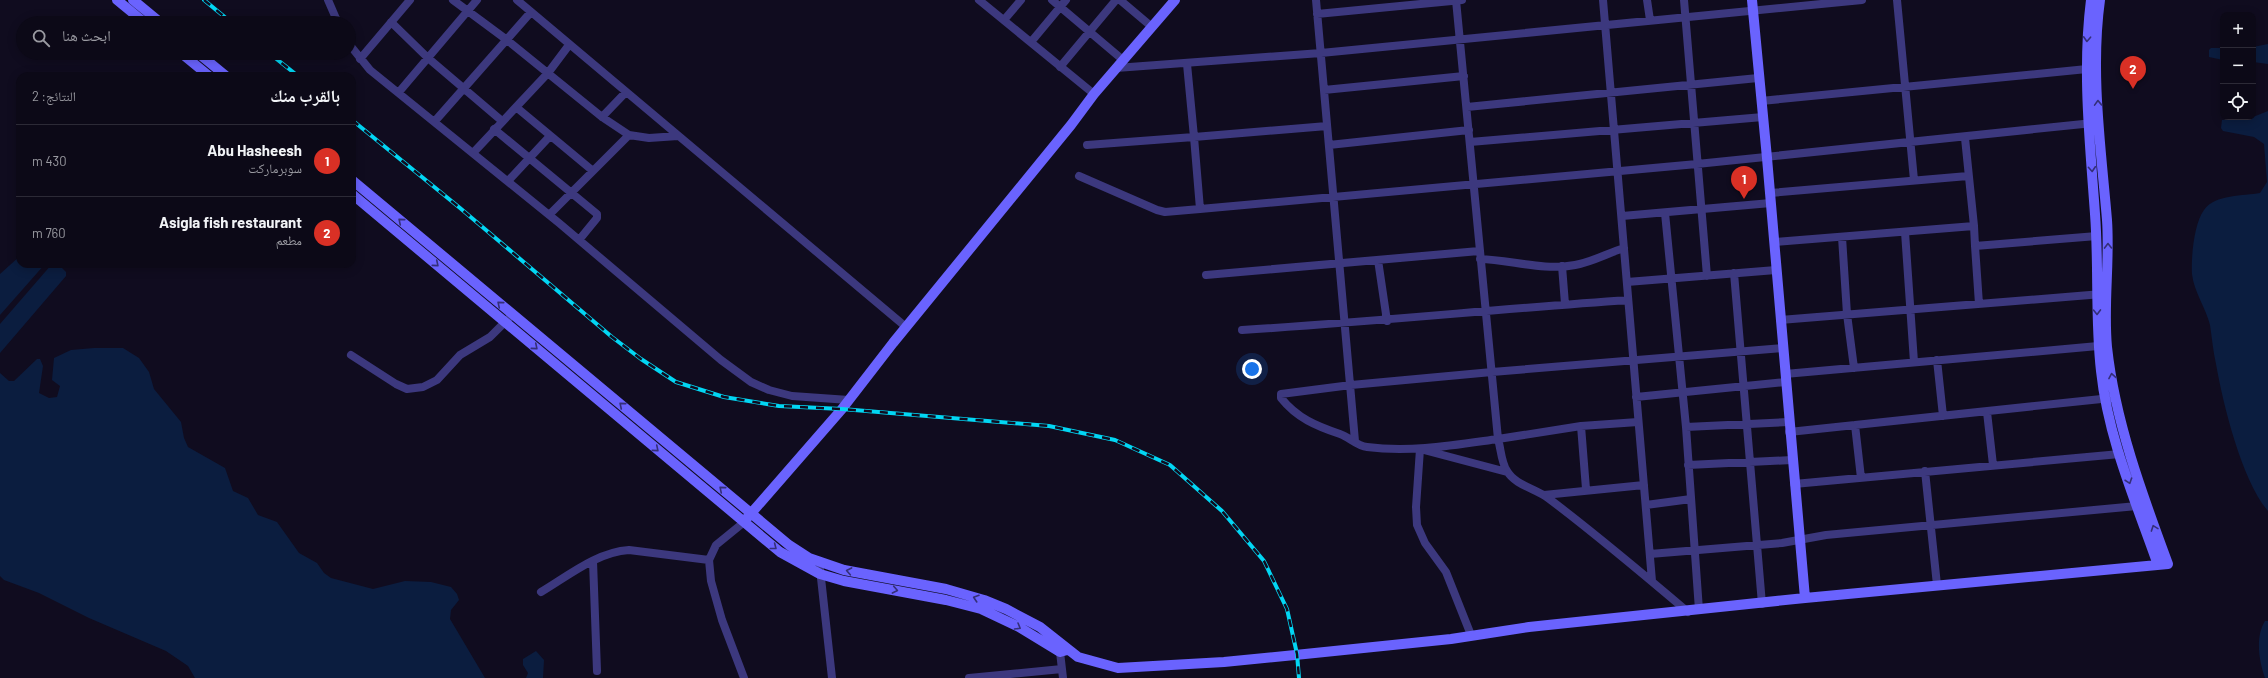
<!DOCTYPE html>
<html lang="ar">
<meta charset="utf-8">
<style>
body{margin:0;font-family:Barlow,"Noto Naskh Arabic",sans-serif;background:#151220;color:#f1f3f6;direction:rtl}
.controls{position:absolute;right:12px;top:12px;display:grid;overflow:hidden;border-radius:8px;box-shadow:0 2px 10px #0003}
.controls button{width:36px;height:36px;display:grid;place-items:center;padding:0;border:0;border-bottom:1px solid #2c2a36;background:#0c0917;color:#f1f3f6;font:20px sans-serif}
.you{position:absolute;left:1252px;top:369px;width:14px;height:14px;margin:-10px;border:3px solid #fff;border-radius:50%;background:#1a73e8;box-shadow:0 0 0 6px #1a73e833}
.badge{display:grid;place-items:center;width:26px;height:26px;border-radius:50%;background:#d93025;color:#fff;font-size:13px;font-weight:700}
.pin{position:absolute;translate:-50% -33px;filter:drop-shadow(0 1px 2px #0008)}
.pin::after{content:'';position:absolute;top:21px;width:14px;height:12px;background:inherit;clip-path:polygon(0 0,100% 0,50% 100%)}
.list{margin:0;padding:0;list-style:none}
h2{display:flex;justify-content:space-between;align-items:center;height:52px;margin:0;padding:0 16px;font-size:17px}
h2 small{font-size:13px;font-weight:400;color:#9a9aa1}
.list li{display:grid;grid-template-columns:26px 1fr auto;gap:12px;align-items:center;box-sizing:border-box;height:72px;padding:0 16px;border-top:1px solid #2c2a36}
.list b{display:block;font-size:15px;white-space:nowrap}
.list p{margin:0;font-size:13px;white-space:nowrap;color:#9a9aa1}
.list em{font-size:13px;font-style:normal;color:#9a9aa1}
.icon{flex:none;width:22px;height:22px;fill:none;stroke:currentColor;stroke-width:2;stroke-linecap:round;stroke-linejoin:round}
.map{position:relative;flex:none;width:2268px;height:678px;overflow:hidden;direction:ltr}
.search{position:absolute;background:#0c0917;box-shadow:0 2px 10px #0003;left:16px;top:16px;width:340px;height:44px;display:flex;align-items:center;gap:10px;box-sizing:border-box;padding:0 14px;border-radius:22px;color:#9a9aa1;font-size:15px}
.panel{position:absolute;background:#0c0917;box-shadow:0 2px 10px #0003;left:16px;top:72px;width:340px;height:196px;border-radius:12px;direction:rtl}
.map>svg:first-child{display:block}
</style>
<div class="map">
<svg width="2268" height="678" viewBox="0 0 2268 678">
<rect width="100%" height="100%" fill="#100c1f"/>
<path fill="#0b1d3f" d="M 2268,44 L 2268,64 L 2253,62 L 2253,47 Z
M 2211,48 L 2223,48 L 2223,60 L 2209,57 L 2209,50 Z
M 2268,111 L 2268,511 C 2242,481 2223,404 2216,364 C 2213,351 2212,338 2210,325 C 2206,308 2194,292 2192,274 C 2191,258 2194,223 2204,210 C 2215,194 2244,196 2260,193 L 2267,182 L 2264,144 L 2254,137 L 2223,131 L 2221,128 L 2222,120 L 2253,117 Z
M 20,256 L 20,264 L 58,264 L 66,272 L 66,276 L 0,353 L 0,274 Z
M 94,348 L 123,348 L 139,358 L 149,372 L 154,389 L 181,422 L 184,438 L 188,447 L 225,468 L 233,491 L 248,498 L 258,515 L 277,522 L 299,553 L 317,563 L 324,573 L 331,578 L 373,589 L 405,581 L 431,582 L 451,587 L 457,594 L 459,600 L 451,610 L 450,619 L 485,678 L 195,678 L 188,666 L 166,651 L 89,618 L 39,593 L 4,580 L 0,576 L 0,373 L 9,381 L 14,381 L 37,359 L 40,359 L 43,366 L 39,393 L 49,398 L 57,397 L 60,386 L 52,380 L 54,358 L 71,350 Z
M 2265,621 L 2268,621 L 2268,678 L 2265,678 C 2259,661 2255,637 2265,621 Z
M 536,651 L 544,660 L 543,678 L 526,678 L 528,673 L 523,665 L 523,659 Z"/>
<path fill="#100c1f" d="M 45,264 L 52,264 L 0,324 L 0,315 Z"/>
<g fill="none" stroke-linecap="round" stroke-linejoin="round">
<path stroke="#3c387e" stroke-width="8" d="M 328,0 L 338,23
M 453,0 L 507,40 L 602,117 L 629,135 L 649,138 L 678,136
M 517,0 L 906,327
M 979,0 L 1094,94
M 1052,0 L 1123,60
M 1120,0 L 1152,27
M 1316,0 L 1355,441
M 1456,0 L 1498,439 L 1581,426 L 1638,422
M 1603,0 L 1652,581
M 1647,0 L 1650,20
M 1684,0 L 1707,276
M 1897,0 L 1914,180
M 1317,14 L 1462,0
M 1004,20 L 1021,0
M 391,22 L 428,58 L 502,121
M 1031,42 L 1066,0
M 349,44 L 370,70 L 559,223 L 721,360 L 751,382 L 769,390 L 792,396 L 849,400
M 360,59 L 410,0
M 1187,64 L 1194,137 L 1327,126
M 1060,67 L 1116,0
M 1116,68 L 1321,53 L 1862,0
M 1324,90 L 1464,76
M 399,92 L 477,0
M 1761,101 L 2087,69
M 516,107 L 593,171
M 1467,107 L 1758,78
M 602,117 L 626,92
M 435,121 L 531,12
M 494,129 L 597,214 L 597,218 L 579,240
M 1965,138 L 1974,226
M 1470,142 L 1763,117
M 1087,145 L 1194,137 L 1200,209 L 1697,164 L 2093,123
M 1329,145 L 1469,130
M 473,153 L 548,73 L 569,45
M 1079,176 L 1157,210 L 1165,212 L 1200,209
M 508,181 L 550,136
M 1770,193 L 1968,176
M 1665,213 L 1686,427 L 1699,610
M 549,215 L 629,135
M 1622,216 L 1771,203
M 1905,232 L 1914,362
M 1842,237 L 1847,314 L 1854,368
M 1774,242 L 1974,226 L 1975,246
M 1480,259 C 1511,260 1544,271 1575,265 C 1592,262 1608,253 1624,248
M 1378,260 L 1387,321
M 1562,266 L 1565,304
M 1734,273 L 1762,604
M 1206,275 L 1479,251
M 1627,282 L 1776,270
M 1979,304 L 1975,246 L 2097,236
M 1780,320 L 2102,294
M 1242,330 C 1371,322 1499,309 1628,300
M 351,355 L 396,384 L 407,389 L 423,387 L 437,380 L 460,355 L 490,337 L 509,318
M 1937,360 L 1943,416
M 1785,374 L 2098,346
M 1636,397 L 1786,382
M 1987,412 L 1993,465
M 1855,425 L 1861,478
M 1581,426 L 1586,489
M 1686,427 L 1788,422
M 1789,432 L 2111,398
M 1688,465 L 1792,460
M 1925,471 L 1937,585
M 1794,484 L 2120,454
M 1544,495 L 1644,485
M 1646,505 L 1691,499
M 743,523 L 716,545 L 709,560 L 711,581 L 722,620 L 744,678
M 1650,554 L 1782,543 L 1826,535 L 2137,506
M 593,561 L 597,671
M 820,569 L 832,678
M 541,592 C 568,576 597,552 629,550 L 709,560
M 1688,612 C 1642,573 1596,534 1548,498 C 1536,489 1515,485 1507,471 C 1501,462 1501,449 1498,439 C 1455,445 1410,453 1367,447 C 1357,446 1349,437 1340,434 C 1316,426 1297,418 1281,398 L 1281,394 L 1351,385 L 1492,372 L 1783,348
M 1471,635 L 1446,572 L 1425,543 L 1417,525 L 1416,507 L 1420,449 L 1507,472
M 1060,652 L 1063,678
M 969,678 L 1062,669"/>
<path stroke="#6a63fe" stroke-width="10" d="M 117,0 L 145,23
M 133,0 L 161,23
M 1752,0 L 1767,158 L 1805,598
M 2091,0 C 2082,71 2090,143 2095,214 C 2099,266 2095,319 2101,371 C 2108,438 2136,502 2158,565
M 181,53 L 209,76
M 198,53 L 226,76
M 352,180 L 789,545 L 809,558 L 844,570 L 946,589 L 984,600 L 1006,609 L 1040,627 L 1078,657 L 1118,668 L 1224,662 L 1305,654 L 1451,639 L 1529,627 L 1805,598 L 2168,564 C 2142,494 2115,421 2107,347 C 2103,305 2110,262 2107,220 C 2101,148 2090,72 2100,0
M 352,194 L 780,552 L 820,574 L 844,581 L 946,600 L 981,609 L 1019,627 L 1060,652 L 1067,650
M 747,518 L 842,409 L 893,343 L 1071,125 L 1094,94 L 1175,0"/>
<g stroke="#02d6f3" stroke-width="4">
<path id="rail" d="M 204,0 L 232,23
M 269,53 L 298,76
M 352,120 L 460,208 L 612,337 L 641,359 L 676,382 L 724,397 L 779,406 L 842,409 L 1049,426 L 1115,440 L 1170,465 L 1222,511 L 1264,561 L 1287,609 L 1297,654 L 1299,678"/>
</g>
<use href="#rail" stroke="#100c1f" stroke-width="2.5" stroke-dasharray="8" stroke-linecap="butt"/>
</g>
<defs><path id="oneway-chevron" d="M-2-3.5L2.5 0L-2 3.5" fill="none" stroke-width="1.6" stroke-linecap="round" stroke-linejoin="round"/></defs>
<g stroke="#342f78">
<use href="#oneway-chevron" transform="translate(2087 39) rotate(93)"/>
<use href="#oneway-chevron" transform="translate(2098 103) rotate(-92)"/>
<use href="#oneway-chevron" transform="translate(2092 169) rotate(86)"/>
<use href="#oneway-chevron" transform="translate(401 221) rotate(-140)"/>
<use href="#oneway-chevron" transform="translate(2108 246) rotate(-91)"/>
<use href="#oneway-chevron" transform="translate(436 264) rotate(40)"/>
<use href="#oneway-chevron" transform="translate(500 304) rotate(-140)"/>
<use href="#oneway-chevron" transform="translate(2097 312) rotate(89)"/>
<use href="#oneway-chevron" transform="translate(535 347) rotate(40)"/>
<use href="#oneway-chevron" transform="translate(2112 376) rotate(-100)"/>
<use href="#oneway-chevron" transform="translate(622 405) rotate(-140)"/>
<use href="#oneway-chevron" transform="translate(656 449) rotate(40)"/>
<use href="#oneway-chevron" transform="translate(2129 481) rotate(71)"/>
<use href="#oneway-chevron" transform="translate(722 489) rotate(-140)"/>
<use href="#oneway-chevron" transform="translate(2154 528) rotate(-110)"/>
<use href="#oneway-chevron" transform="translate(774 547) rotate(38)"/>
<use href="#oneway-chevron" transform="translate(849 571) rotate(-169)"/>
<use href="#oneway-chevron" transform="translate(895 590) rotate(11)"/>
<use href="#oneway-chevron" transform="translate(976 598) rotate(-162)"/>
<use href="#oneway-chevron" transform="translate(1018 627) rotate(30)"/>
</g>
</svg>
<div class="controls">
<button>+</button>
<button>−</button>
<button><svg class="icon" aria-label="locate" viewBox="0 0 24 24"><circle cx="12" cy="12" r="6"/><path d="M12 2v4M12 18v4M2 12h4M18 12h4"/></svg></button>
</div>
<div class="you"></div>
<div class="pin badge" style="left:1744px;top:199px">1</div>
<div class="pin badge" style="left:2133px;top:89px">2</div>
<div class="search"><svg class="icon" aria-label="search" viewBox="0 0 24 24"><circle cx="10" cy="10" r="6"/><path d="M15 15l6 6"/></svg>ابحث هنا</div>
<section class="panel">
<h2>بالقرب منك<small>النتائج: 2</small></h2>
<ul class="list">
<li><span class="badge">1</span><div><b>Abu Hasheesh</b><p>سوبرماركت</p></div><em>430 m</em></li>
<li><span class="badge">2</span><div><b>Asigla fish restaurant</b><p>مطعم</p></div><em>760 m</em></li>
</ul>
</section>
</div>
